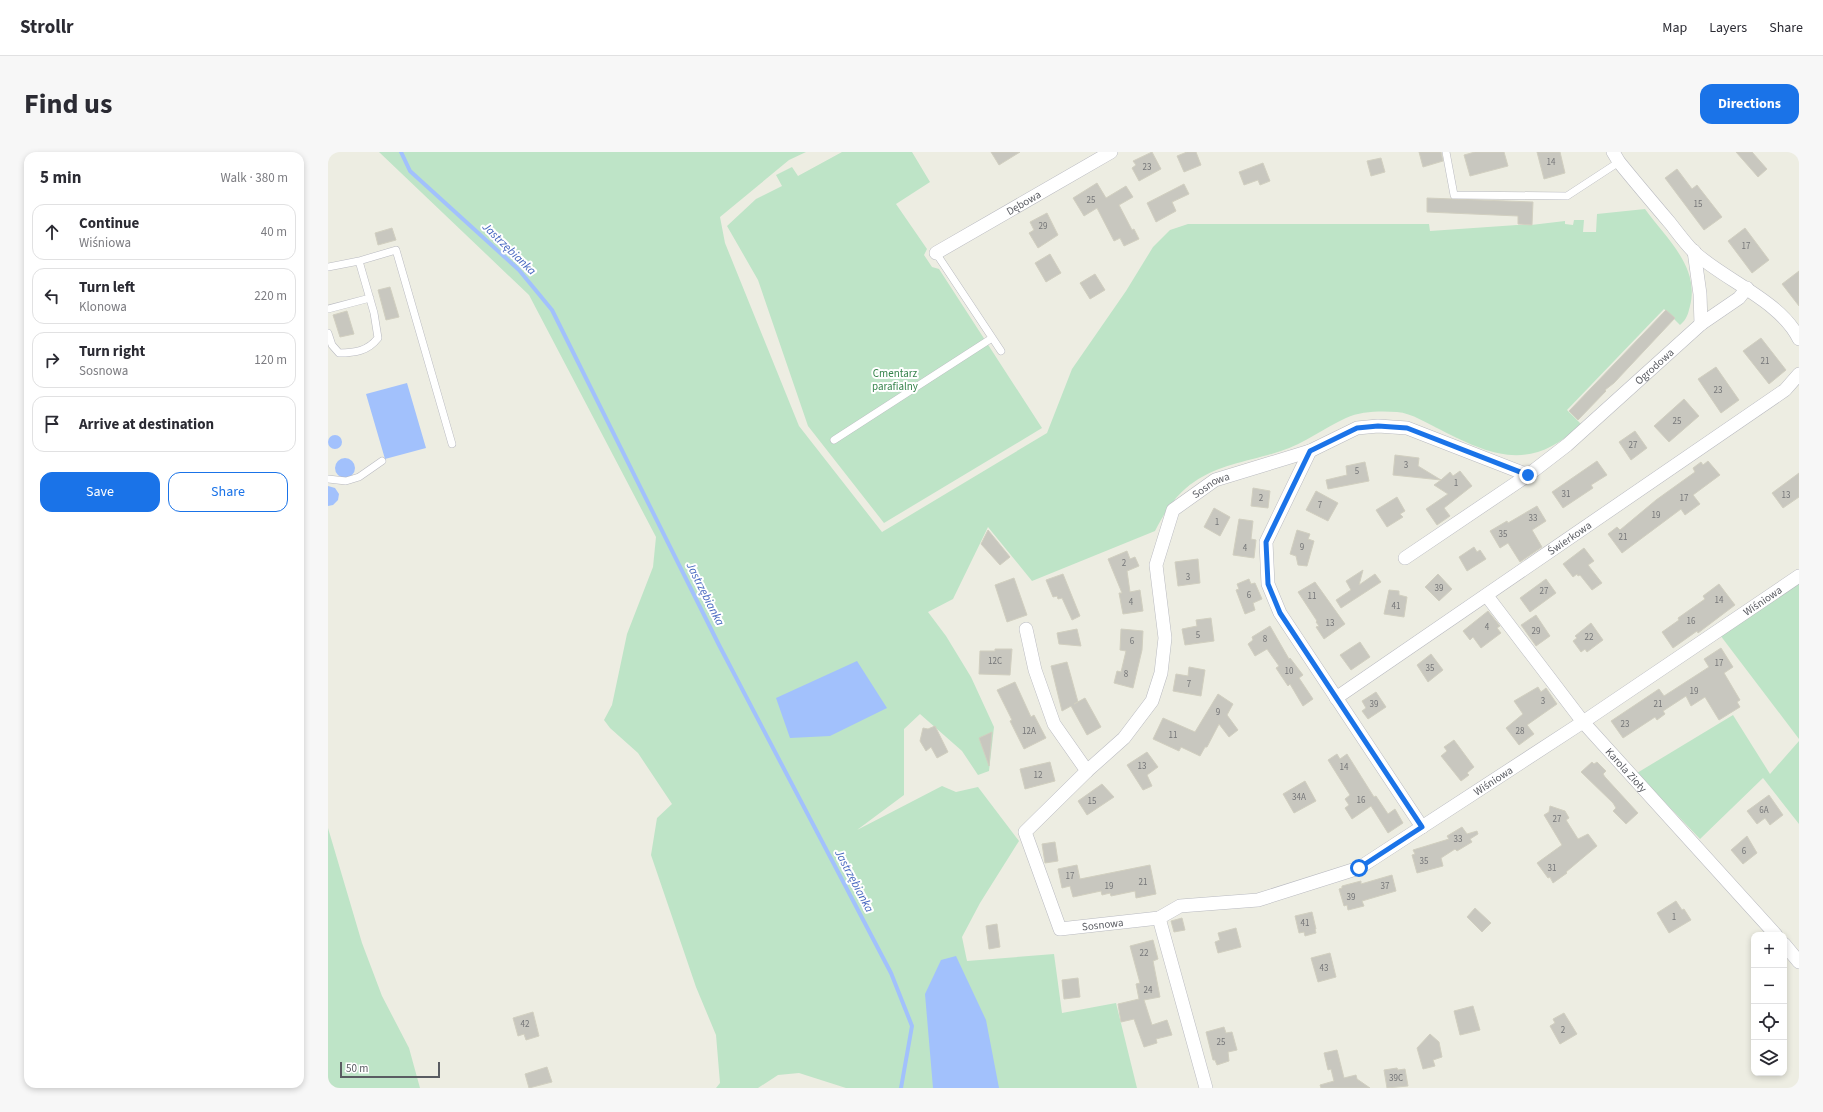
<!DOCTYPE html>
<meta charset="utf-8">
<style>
body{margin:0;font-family:"Source Sans 3",sans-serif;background:#f7f7f7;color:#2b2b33}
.controls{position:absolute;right:12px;bottom:12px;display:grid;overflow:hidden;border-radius:8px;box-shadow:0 2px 6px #0003}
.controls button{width:36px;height:36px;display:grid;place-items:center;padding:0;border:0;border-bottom:1px solid #e1e1e2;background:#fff;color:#2b2b33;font:20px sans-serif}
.scale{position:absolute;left:12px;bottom:10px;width:100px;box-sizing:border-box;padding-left:4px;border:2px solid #5a5c62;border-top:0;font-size:11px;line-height:14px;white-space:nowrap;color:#5a5c62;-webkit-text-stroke:3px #fff;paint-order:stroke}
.stop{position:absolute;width:12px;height:12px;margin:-9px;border:3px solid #1a73e8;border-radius:50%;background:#fff}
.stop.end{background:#1a73e8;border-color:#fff;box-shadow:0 1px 4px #0008}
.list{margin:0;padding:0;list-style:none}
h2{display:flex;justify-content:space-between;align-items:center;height:52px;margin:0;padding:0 16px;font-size:17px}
h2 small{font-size:13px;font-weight:400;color:#7c7c81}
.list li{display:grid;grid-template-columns:26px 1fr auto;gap:12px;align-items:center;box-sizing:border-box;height:56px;margin:0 8px 8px;padding:0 8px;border:1px solid #e1e1e2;border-radius:12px}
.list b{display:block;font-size:15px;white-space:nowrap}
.list p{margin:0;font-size:13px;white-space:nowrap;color:#7c7c81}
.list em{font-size:13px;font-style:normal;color:#7c7c81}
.actions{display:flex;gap:8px;padding:12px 16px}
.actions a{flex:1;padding:9px 0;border:1px solid #1a73e8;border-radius:12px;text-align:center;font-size:14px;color:#1a73e8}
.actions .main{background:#1a73e8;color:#fff}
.icon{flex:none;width:22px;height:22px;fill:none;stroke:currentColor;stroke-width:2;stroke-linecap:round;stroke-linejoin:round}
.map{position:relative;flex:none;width:1471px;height:936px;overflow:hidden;border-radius:12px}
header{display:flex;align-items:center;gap:24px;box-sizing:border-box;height:56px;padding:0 20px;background:#fff;border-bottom:1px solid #e1e1e2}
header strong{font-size:19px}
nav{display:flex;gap:22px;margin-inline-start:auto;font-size:14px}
.intro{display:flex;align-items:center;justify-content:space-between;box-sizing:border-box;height:96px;padding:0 24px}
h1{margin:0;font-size:28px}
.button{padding:10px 18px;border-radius:12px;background:#1a73e8;color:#fff;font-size:14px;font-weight:700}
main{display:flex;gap:24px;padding:0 24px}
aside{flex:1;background:#fff;border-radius:12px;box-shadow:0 2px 6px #0003}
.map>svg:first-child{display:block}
</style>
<header>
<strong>Strollr</strong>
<nav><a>Map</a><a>Layers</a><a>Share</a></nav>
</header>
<div class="intro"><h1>Find us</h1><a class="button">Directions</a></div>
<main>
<aside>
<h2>5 min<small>Walk · 380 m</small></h2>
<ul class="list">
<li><svg class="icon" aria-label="ahead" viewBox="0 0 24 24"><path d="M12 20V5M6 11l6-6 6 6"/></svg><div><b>Continue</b><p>Wiśniowa</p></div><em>40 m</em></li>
<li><svg class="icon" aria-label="left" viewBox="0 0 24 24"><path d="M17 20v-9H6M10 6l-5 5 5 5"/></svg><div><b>Turn left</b><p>Klonowa</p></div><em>220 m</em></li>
<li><svg class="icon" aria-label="right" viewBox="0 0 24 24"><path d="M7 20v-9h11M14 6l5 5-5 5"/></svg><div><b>Turn right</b><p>Sosnowa</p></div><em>120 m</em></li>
<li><svg class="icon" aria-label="arrive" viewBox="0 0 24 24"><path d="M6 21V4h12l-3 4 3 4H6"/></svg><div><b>Arrive at destination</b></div></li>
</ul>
<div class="actions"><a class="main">Save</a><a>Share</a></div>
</aside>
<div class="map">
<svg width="1471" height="936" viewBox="0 0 1471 936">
<rect width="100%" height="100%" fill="#edede2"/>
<path fill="#bee4c7" d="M 51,0 L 478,0 L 461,8 L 392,65 L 397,91 L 471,274 L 554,380 L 719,281 L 744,217 L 798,139 L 825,95 L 842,78 L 860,72 L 1101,72 L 1102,79 L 1189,73 L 1203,73 L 1237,69 L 1237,72 L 1245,73 L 1246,68 L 1256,68 L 1255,80 L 1268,80 L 1269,62 L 1317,57 C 1338,86 1372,115 1362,154 C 1360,162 1359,167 1352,173 L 1336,157 L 1239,258 L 1253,272 C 1205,319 1167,306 1113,278 C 1100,272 1084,261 1069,260 C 1053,259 1033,259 1018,266 C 996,276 977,291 953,299 C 923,309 892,312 866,330 C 848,342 836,361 827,379 L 704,429 L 660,375 L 625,447 L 600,460 L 618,484 L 643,525 L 666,575 L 661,619 L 650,623 L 634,599 L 592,562 L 576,577 L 576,643 L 529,678 L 614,634 L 628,640 L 650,635 L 691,689 L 652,751 L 634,785 L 639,809 L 726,802 L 734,861 L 788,851 L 809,936 L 518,936 L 471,921 L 450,923 L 430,936 L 388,936 L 392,931 L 388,883 L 368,835 L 323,703 L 329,666 L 344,652 L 310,601 L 282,576 L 276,568 L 284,553 L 299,482 L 325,415 L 328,385 L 201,143 Z
M 514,0 L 584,0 L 602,30 L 568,52 L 599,97 L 596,103 L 604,115 L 611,117 L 714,276 L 556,371 L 480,274 L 430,128 L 399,74 L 428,47 L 454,34 L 448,23 L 464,15 L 470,24 Z
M 1471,431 L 1471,587 L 1392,483 Z
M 1405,563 L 1442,622 L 1471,589 L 1471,672 L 1435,626 L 1372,687 L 1309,621 Z
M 0,676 L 34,791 L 54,844 L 81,896 L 92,936 L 0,936 Z"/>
<path fill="#a2c1fc" d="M 79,231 L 98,296 L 57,307 L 38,242 Z
M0 290a7 7 0 1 1 14 0a7 7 0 1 1-14 0Z
M7 316a10 10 0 1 1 20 0a10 10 0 1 1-20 0Z
M 0,334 L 7,336 L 11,342 L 10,348 L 5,353 L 0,354 Z
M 529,509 L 559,556 L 502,584 L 462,586 L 448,546 Z
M 628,804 L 658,868 L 671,936 L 605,936 L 597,842 L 613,808 Z"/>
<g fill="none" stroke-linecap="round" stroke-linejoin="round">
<path stroke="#a2c1fc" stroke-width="4" d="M 73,0 L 82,19 L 191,118 L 224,158 L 391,493 L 563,821 L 584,874 L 573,936"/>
</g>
<path fill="#c8c7bf" stroke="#d1cfc0" d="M 663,0 L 692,0 L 671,13 Z
M 824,0 L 833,17 L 811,29 L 804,16 L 808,13 L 805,9 Z
M 859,0 L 868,0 L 873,13 L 856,20 L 849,4 Z
M 1091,0 L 1113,0 L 1115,9 L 1095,15 Z
M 1147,0 L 1176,0 L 1180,14 L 1142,24 L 1136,3 Z
M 1209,0 L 1232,0 L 1237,21 L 1216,27 Z
M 1408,0 L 1424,0 L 1439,17 L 1430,25 Z
M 1053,6 L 1057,20 L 1043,24 L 1039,9 Z
M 935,11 L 942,29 L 932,33 L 930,28 L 916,33 L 911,20 Z
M 1349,17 L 1364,37 L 1369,33 L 1394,65 L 1376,78 L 1337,26 Z
M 769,31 L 778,46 L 798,34 L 805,45 L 791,53 L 804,78 L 806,77 L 811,87 L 796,94 L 792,86 L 786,89 L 769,56 L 756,64 L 745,46 Z
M 856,32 L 861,42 L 844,50 L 848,59 L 828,70 L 819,51 Z
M 1099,46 L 1205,50 L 1204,73 L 1190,72 L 1190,64 L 1099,60 Z
M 719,61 L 730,83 L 710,96 L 701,81 L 706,78 L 702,70 Z
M 64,76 L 68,88 L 50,93 L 47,81 Z
M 1417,76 L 1441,108 L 1424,121 L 1400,89 Z
M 722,102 L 733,121 L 718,130 L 707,111 Z
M 1471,119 L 1471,154 L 1454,132 Z
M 767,122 L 777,138 L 762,147 L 752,131 Z
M 62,135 L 71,165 L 58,168 L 50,138 Z
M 1338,158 L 1347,166 L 1286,231 L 1277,238 L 1278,239 L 1250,268 L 1241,259 Z
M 19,159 L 26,182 L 12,185 L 5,163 Z
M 1433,186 L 1458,218 L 1441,232 L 1415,199 Z
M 1388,215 L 1411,248 L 1393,261 L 1370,227 Z
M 1356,247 L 1371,264 L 1341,290 L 1326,274 Z
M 1307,279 L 1319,296 L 1303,308 L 1291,290 Z
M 1067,303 L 1091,306 L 1090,314 L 1113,328 L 1122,320 L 1125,324 L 1132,319 L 1144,334 L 1116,356 L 1122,364 L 1109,373 L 1098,357 L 1120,342 L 1106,333 L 1113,328 L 1065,323 Z
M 1269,309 L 1279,323 L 1263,333 L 1265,336 L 1235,356 L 1224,340 Z
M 1380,309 L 1392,323 L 1365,343 L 1372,352 L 1357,363 L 1353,357 L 1294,401 L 1280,382 L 1289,375 L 1292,378 L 1328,348 L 1367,320 L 1365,316 L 1373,310 L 1375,313 Z
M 1037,310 L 1041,329 L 1000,337 L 998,328 L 1019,323 L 1018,314 Z
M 1471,321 L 1471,345 L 1455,356 L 1444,341 Z
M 925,336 L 942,339 L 940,356 L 923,354 Z
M 988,339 L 1010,351 L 1000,369 L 978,358 Z
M 1069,345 L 1077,359 L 1072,362 L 1075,365 L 1059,375 L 1048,358 Z
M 1209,354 L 1218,369 L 1204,378 L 1214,395 L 1192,410 L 1180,391 L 1172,396 L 1162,379 L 1179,369 L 1180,371 Z
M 886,356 L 902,365 L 892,384 L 876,375 Z
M 911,367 L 925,369 L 923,387 L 928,388 L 926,406 L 905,403 Z
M 660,378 L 682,405 L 672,413 L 653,392 Z
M 969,378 L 982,382 L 980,387 L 986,389 L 979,414 L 970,413 L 968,404 L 962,402 Z
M 1146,395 L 1149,400 L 1152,398 L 1158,407 L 1139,419 L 1131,405 Z
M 1256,396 L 1266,409 L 1260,413 L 1274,431 L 1264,438 L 1252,423 L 1250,424 L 1249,422 L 1245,425 L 1235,412 Z
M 799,399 L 802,407 L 807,405 L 811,414 L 799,419 L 802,440 L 812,438 L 815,459 L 795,462 L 791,441 L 794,441 L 780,407 Z
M 870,407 L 872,431 L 850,434 L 847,410 Z
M 1035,418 L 1031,433 L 1047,422 L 1053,430 L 1013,456 L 1008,448 L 1023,438 L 1018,429 Z
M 735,422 L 752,464 L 744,468 L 734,446 L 730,447 L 729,444 L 725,445 L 718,428 Z
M 1110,422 L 1124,437 L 1111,449 L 1097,435 Z
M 686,426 L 699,463 L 679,470 L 667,433 Z
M 921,427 L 923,432 L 927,431 L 934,447 L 925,451 L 927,458 L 917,462 L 908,438 L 911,437 L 909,432 Z
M 1218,427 L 1228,441 L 1202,460 L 1192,446 Z
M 987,430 L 1017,472 L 996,487 L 988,475 L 991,474 L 988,470 L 989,469 L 970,440 Z
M 1391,432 L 1407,453 L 1370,481 L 1369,479 L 1345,496 L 1334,480 L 1351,468 L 1350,466 L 1377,447 L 1375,444 Z
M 1061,438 L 1071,439 L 1071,443 L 1079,445 L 1076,465 L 1056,462 Z
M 1160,459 L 1172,474 L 1169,476 L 1173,481 L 1153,496 L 1145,485 L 1142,488 L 1135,479 Z
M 1208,463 L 1222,484 L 1208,494 L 1193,473 Z
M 883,466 L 886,489 L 857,493 L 854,477 L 869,474 L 868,468 Z
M 1263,471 L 1275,488 L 1259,500 L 1257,497 L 1253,500 L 1245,489 L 1249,486 L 1247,484 Z
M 942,474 L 961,507 L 962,506 L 975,523 L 971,526 L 985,547 L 975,554 L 962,532 L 960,534 L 948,516 L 951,514 L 939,497 L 927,504 L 920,492 L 925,488 L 924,485 Z
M 749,477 L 753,494 L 731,492 L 729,481 Z
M 793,477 L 815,479 L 814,498 L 805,536 L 786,531 L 789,519 L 793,520 L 798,499 L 792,498 Z
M 1032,490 L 1042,505 L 1023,518 L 1012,503 Z
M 1393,496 L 1405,515 L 1396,521 L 1412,548 L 1409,550 L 1412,555 L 1391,568 L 1377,545 L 1363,554 L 1358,544 L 1335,559 L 1337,562 L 1329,568 L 1327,565 L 1295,586 L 1283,569 L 1331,537 L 1336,544 L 1381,515 L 1376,507 Z
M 667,497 L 684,497 L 682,523 L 651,522 L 652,499 L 667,499 Z
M 1103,502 L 1115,518 L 1100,530 L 1089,513 Z
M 739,510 L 750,550 L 746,552 L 757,546 L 773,575 L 759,583 L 743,554 L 734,559 L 723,514 Z
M 861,515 L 877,518 L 873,544 L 845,539 L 848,522 L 860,524 Z
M 687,530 L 703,565 L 706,563 L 718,586 L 696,597 L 682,569 L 684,568 L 669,538 Z
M 1210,535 L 1213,540 L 1218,536 L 1229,552 L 1199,573 L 1206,582 L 1191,593 L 1178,576 L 1195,562 L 1186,549 Z
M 1048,540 L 1058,555 L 1040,567 L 1034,559 L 1038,556 L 1034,549 Z
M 890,542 L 905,552 L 899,563 L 910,578 L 901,585 L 891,572 L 879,595 L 877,595 L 872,604 L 853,595 L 851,599 L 825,587 L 835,566 L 867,580 Z
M 607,574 L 620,600 L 609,606 L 603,595 L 598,599 L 592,589 L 595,576 L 600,577 Z
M 664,580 L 661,614 L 651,586 Z
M 1126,588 L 1146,615 L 1139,621 L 1141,623 L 1133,629 L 1113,604 L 1119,599 L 1116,595 Z
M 819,600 L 830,615 L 819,623 L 824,634 L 815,638 L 799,613 Z
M 1009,602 L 1012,607 L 1019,602 L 1046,645 L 1048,644 L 1060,662 L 1067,657 L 1075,671 L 1060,681 L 1043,654 L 1024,667 L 1017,656 L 1021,653 L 1017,647 L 1022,643 L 1000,608 Z
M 722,610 L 727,629 L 697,637 L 692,617 Z
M 1264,610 L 1266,612 L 1269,610 L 1278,619 L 1275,622 L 1277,625 L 1310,661 L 1298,672 L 1285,659 L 1288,656 L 1285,651 L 1253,620 Z
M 977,629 L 988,649 L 966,661 L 955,642 Z
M 774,632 L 786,645 L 759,663 L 750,649 Z
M 1441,643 L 1455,663 L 1442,673 L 1437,666 L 1429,672 L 1419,659 Z
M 1222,654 L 1237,659 L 1241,666 L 1238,668 L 1250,687 L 1260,682 L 1269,694 L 1238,720 L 1239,721 L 1225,731 L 1222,725 L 1220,726 L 1209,711 L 1234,693 L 1216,663 L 1221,660 Z
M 1134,675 L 1139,682 L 1149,679 L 1150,682 L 1142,687 L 1144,690 L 1129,699 L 1127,697 L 1113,706 L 1115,714 L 1089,721 L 1084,703 L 1087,702 L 1085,698 L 1121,687 L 1119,684 Z
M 1419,684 L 1429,701 L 1415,712 L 1403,698 Z
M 727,690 L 730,709 L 717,711 L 714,692 Z
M 749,713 L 752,727 L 822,713 L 828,742 L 808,746 L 807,739 L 783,744 L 782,741 L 774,743 L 773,739 L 745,745 L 742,734 L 734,736 L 730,717 Z
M 1064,723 L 1068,739 L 1034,749 L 1036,754 L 1020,758 L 1019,753 L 1016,754 L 1011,737 L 1014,736 L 1014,734 L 1033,729 L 1033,732 Z
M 1348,749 L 1354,758 L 1356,757 L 1363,768 L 1341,781 L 1329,761 Z
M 1147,756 L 1163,771 L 1154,780 L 1139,765 Z
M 984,760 L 988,777 L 987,777 L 988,781 L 977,784 L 976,780 L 971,781 L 967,764 Z
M 854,766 L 857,778 L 846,780 L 843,769 Z
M 669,772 L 672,795 L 661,797 L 658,774 Z
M 908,776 L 913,795 L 890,801 L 887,790 L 892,788 L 890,781 Z
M 825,788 L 830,807 L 825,809 L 832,845 L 816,848 L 824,873 L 839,868 L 844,883 L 828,887 L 829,891 L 816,895 L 806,867 L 793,870 L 790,852 L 811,847 L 808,832 L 812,831 L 802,794 Z
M 1002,801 L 1008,825 L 990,830 L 983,806 Z
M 750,826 L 752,845 L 736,847 L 734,828 Z
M 1145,854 L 1152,878 L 1132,883 L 1126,859 Z
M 205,860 L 211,884 L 198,888 L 196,882 L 190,884 L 185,866 Z
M 1236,861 L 1249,882 L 1232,892 L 1222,874 L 1227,871 L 1225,867 Z
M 896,875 L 898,881 L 904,880 L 909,898 L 900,900 L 901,909 L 889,913 L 887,908 L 885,908 L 878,880 Z
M 1102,882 L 1111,890 L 1114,905 L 1105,908 L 1107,914 L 1095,917 L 1089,896 Z
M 1009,898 L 1016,926 L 1028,923 L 1029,927 L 1042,936 L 993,936 L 992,933 L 1006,929 L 1003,917 L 1000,918 L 996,901 Z
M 219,915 L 224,930 L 201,936 L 197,922 Z
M 1069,916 L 1070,918 L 1077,917 L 1080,934 L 1059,936 L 1056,918 Z"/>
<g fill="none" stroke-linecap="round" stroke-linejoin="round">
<g stroke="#b9bac0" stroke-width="8">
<path id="service" d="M 1118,0 L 1126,43 L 1239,44 L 1291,10
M 608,101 L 673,199
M 31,109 L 68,98 L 124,292
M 0,115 L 31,109 L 46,161 L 50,186 C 40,199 27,201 11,201 L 4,193 L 0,181
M 0,157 L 42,146
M 506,288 L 664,186
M 0,327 L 18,329 L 31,325 L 54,309"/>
</g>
<g stroke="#b9bac0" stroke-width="14">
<g id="minor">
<path d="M 1285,0 L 1291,10 C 1308,31 1325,51 1342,71 C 1350,81 1357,91 1366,100 C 1396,128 1453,149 1471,187"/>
<path d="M 1366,99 L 1372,142 L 1373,172"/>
<path id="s1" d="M 608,101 L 783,0"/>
<path d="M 982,299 L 938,390 L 940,432 L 952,461 L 1094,675"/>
<path id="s2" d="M 1077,406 L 1200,323 L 1239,293 L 1373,172 L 1411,146 L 1419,136"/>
<path id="s3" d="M 1159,444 L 1255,570 L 1448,783"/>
<path id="s4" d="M 698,477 L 707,518 L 726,572 L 759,619 L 796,586 L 824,549 L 833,521 L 837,486 L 828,413 L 845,358 L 887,328 L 982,299 L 1029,276 L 1050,274 L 1079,276 L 1200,323"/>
<path id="s5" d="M 1008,546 L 1457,238 L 1471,222"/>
<path id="s6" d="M 759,619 L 697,680 L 732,777 L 831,766 L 852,754 L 930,748 L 1031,716 L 1255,570 L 1471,424"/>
<path d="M 831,766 L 878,936"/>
<path d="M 1456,792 L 1471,810"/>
</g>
</g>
<use href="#service" stroke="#fff" stroke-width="7"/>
<use href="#minor" stroke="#fff" stroke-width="13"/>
</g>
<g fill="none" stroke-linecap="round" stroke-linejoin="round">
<path stroke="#1a73e8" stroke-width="5" d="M 1031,716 L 1094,675 L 952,461 L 940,432 L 938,390 L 982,299 L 1029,276 L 1050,274 L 1079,276 L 1200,323"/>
</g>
<g text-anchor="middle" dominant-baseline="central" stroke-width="4" stroke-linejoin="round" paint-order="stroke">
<g font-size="9" fill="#767779">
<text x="1223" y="10">14</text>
<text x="819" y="15">23</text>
<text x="763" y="48">25</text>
<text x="1370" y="52">15</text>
<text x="715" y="74">29</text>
<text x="1418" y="94">17</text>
<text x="1437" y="209">21</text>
<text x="1390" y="238">23</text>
<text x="1349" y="269">25</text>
<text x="1305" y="293">27</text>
<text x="1078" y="313">3</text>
<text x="1029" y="319">5</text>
<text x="1128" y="331">1</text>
<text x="1238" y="342">31</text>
<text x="1458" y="343">13</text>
<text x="933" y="346">2</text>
<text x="1356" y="346">17</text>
<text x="992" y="353">7</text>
<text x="1328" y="363">19</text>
<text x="1205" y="366">33</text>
<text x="889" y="370">1</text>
<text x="1175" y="382">35</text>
<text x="1295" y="385">21</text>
<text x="974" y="395">9</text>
<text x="917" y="396">4</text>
<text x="796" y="411">2</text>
<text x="860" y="425">3</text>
<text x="1111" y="436">39</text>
<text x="1216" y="439">27</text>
<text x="921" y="443">6</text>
<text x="984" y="444">11</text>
<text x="1391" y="448">14</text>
<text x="803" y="450">4</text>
<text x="1068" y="454">41</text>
<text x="1363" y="469">16</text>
<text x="1002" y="471">13</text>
<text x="1159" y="475">4</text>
<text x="1208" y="479">29</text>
<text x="870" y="483">5</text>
<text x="1261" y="485">22</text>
<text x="937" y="487">8</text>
<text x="804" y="489">6</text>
<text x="667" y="509">12C</text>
<text x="1391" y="511">17</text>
<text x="1102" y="516">35</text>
<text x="961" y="519">10</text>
<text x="798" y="522">8</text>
<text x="861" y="532">7</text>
<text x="1366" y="539">19</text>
<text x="1215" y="549">3</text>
<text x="1046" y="552">39</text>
<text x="1330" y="552">21</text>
<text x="890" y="560">9</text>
<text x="1297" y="572">23</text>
<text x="701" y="579">12A</text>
<text x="1192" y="579">28</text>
<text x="845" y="583">11</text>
<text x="814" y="614">13</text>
<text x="1016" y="615">14</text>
<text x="710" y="623">12</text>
<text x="971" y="645">34A</text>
<text x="1033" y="648">16</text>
<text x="764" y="649">15</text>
<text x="1436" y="658">6A</text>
<text x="1229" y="667">27</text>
<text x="1130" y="687">33</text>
<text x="1416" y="699">6</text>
<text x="1096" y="709">35</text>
<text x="1224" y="716">31</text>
<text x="742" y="724">17</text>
<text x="815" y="730">21</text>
<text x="781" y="734">19</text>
<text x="1057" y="734">37</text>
<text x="1023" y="745">39</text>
<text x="1346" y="765">1</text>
<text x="977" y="771">41</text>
<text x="816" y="801">22</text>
<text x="996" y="816">43</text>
<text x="820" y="838">24</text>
<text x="197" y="872">42</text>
<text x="1235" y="878">2</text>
<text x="893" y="890">25</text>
<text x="1068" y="926">39C</text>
</g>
<g font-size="11" fill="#5a5c62" stroke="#fff">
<text stroke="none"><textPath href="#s1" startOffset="101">Dębowa</textPath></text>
<text stroke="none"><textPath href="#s2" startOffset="315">Ogrodowa</textPath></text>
<text stroke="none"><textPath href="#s4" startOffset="494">Sosnowa</textPath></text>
<text stroke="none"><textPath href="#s5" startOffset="283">Świerkowa</textPath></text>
<text stroke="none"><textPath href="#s6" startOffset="982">Wiśniowa</textPath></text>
<text stroke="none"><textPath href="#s3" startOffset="223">Karola Zioły</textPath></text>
<text stroke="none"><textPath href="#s6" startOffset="658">Wiśniowa</textPath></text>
<text stroke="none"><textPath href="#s6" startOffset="233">Sosnowa</textPath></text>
</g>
<g font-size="11" fill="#37844c" stroke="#fff">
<text x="567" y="221">Cmentarz<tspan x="567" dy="13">parafialny</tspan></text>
</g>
<g font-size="12" font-style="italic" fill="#4566bf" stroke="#fff">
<text transform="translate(181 97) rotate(44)">Jastrzębianka</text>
<text transform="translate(377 442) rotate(63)">Jastrzębianka</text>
<text transform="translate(526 729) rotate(62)">Jastrzębianka</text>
</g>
</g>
</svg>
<div class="controls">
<button>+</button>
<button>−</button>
<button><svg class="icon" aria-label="locate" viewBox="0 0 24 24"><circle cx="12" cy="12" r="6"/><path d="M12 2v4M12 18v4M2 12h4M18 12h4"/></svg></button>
<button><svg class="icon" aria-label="layers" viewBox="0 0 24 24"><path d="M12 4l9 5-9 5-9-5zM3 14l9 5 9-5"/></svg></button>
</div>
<div class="scale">50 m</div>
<div class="stop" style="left:1031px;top:716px"></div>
<div class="stop end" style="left:1200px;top:323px"></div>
</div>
</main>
